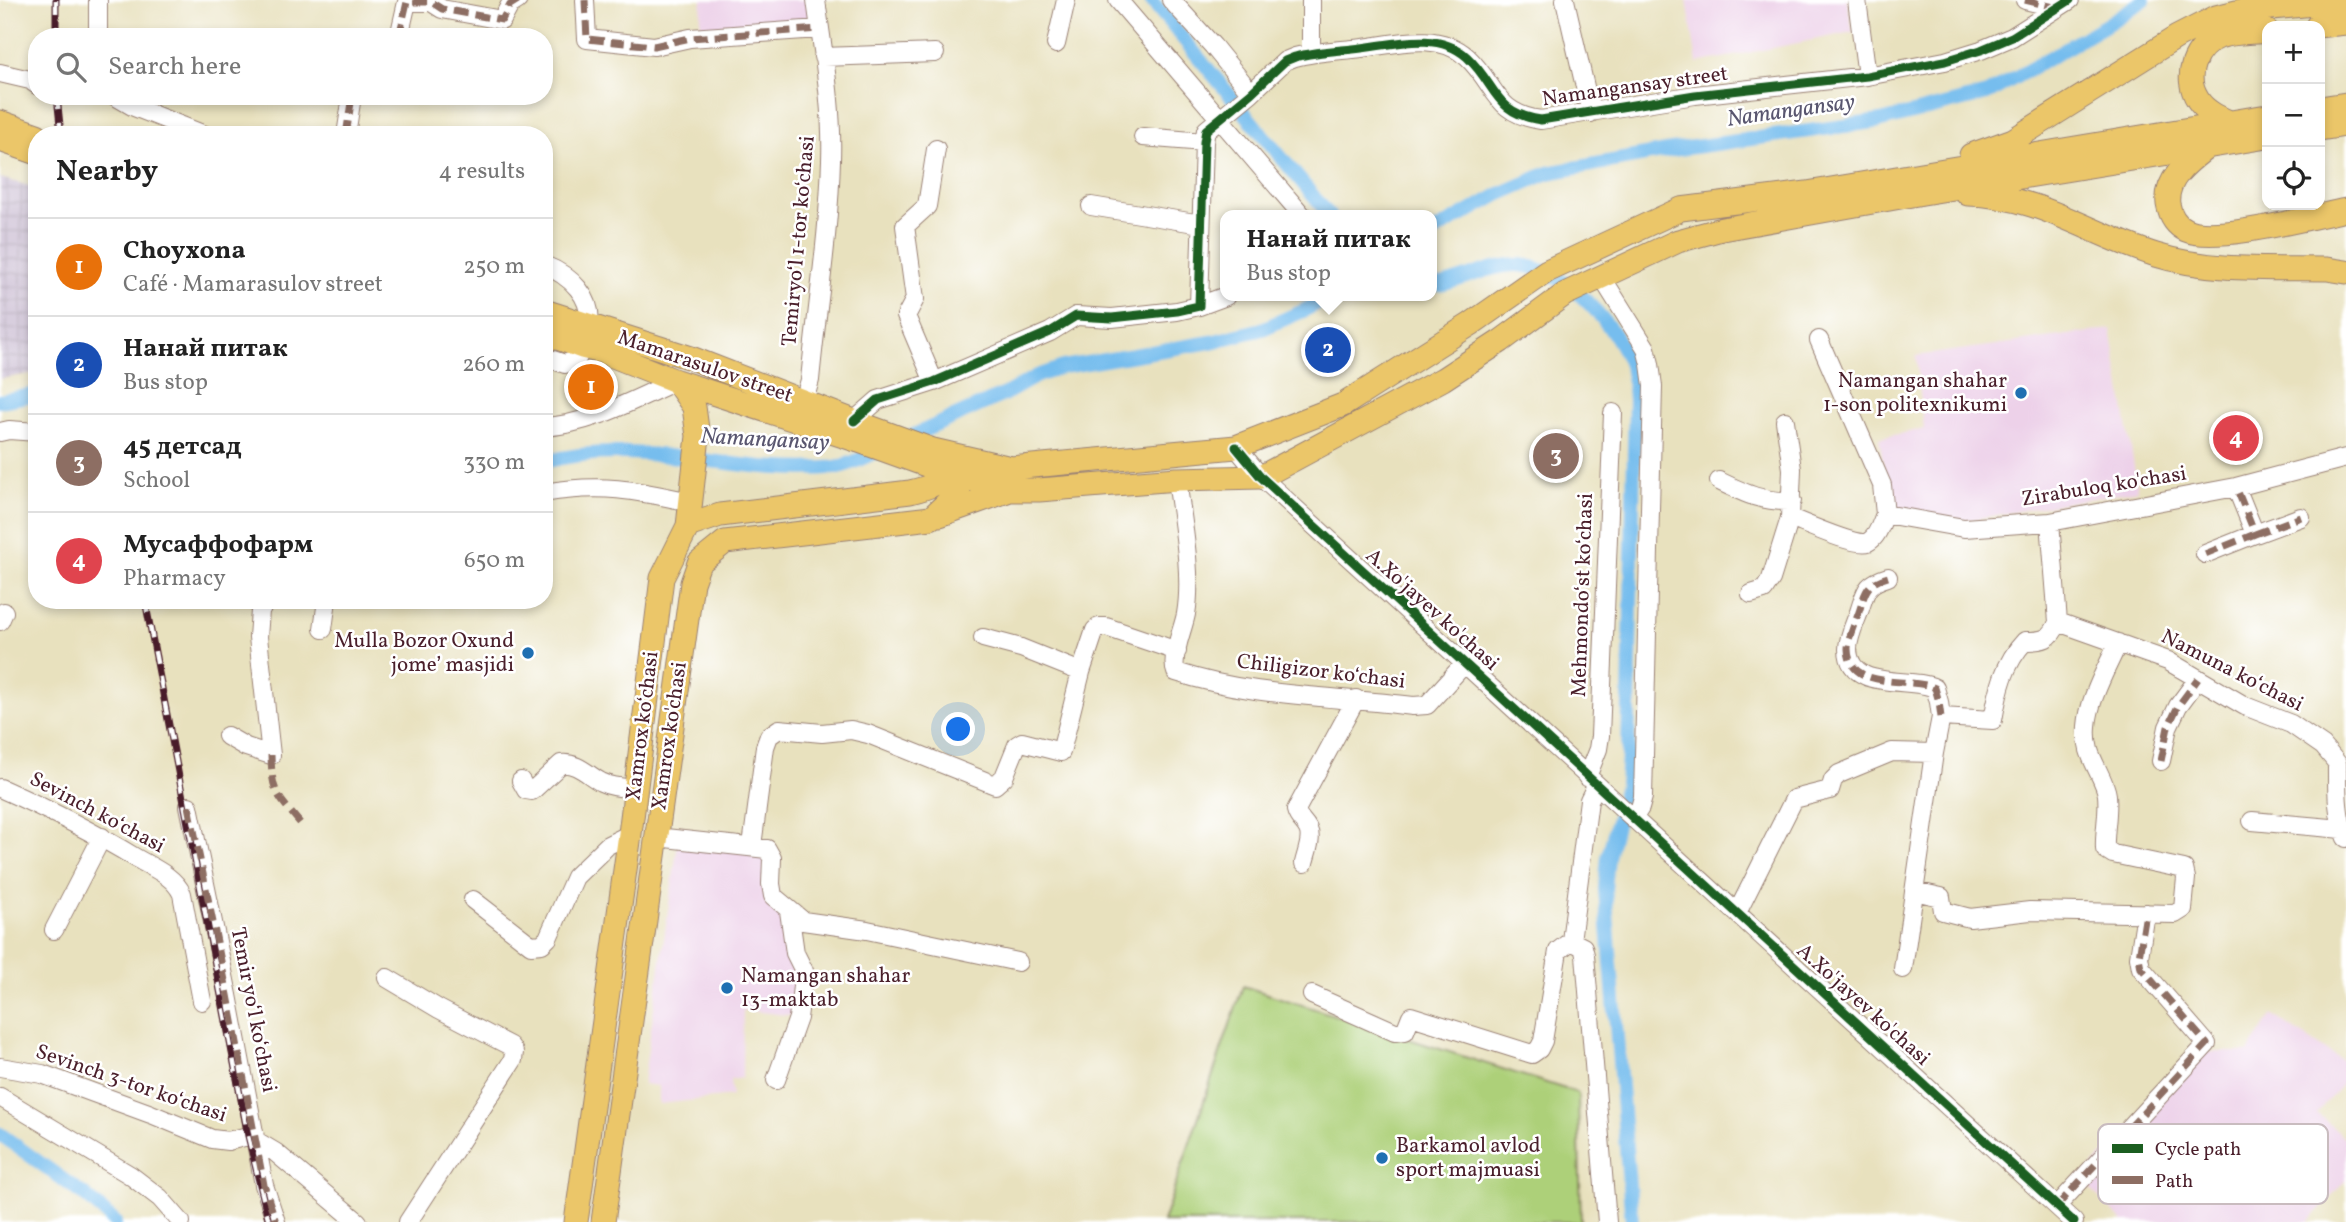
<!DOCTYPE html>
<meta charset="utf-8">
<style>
body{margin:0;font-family:Vollkorn,serif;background:#f6f6f6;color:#222}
.controls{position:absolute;right:21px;top:21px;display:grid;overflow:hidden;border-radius:14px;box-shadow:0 4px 10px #0003}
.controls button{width:63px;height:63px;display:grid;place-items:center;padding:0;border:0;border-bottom:2px solid #e0e0e0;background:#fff;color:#222;font:35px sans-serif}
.you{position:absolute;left:959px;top:730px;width:24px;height:24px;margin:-18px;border:5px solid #fff;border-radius:50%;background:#1a73e8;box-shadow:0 0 0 10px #1a73e833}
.badge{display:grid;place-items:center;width:46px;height:46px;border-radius:50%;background:#1f6fb2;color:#fff;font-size:23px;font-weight:700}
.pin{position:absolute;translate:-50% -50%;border:4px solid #fff;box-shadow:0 2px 7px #0006}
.popup{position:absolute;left:1220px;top:210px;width:217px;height:91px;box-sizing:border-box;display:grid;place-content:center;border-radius:14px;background:#fff;filter:drop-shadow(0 2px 5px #0005);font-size:23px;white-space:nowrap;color:#767676}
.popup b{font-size:26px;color:#222}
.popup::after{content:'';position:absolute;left:50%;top:100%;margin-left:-14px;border:14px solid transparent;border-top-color:#fff}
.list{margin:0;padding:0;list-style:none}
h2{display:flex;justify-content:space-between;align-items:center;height:91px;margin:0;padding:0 28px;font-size:30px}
h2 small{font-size:23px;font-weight:400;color:#767676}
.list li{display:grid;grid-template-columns:46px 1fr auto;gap:21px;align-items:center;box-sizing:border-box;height:98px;padding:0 28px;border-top:2px solid #e0e0e0}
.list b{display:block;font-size:26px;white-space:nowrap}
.list p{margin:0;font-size:23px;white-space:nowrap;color:#767676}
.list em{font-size:23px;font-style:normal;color:#767676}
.icon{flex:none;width:38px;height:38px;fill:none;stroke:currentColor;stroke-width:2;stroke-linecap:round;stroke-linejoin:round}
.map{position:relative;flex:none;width:2346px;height:1222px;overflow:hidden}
.search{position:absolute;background:#fff;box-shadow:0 4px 10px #0003;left:28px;top:28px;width:525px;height:77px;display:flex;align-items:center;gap:18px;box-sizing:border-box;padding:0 24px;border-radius:28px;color:#767676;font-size:26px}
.panel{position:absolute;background:#fff;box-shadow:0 4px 10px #0003;left:28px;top:126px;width:525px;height:483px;border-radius:28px}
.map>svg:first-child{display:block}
</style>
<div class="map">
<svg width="2346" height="1222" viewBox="0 0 2346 1222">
<defs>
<pattern id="industrial-grid" width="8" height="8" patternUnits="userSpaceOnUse" patternTransform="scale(1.75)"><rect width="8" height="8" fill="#ccbfd4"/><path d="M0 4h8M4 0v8" fill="none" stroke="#b1a4b6"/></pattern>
</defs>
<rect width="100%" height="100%" fill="#fff"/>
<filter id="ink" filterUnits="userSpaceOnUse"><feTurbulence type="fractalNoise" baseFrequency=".0143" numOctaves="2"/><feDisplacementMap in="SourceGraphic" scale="14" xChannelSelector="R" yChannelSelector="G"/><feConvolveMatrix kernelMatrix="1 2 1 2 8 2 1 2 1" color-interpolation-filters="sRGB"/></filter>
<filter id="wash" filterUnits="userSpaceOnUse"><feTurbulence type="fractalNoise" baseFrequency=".00686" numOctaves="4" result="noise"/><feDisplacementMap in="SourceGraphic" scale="28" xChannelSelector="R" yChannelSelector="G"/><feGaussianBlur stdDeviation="1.57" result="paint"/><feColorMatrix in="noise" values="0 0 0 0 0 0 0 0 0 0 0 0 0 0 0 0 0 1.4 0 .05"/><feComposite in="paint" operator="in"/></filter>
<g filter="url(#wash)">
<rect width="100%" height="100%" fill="#e8e1be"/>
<path fill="#edd1e9" d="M 702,0 L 811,0 L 814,23 L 709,34 L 700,28 Z
M 1687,0 L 1847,0 L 1853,32 L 1697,63 Z
M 2111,329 L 2138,490 L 1951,523 L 1891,511 L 1879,438 L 1924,429 L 1916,356 Z
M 678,843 L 770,854 L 789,940 L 789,965 L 799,967 L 795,1016 L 743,1010 L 742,1078 L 730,1080 L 732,1096 L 659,1104 L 659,1086 L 643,1084 Z
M 2272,1015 L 2346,1063 L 2346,1080 L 2317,1113 L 2346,1139 L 2346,1180 L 2308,1222 L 2124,1222 L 2080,1179 L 2203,1052 L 2248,1052 Z"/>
<path fill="url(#industrial-grid)" d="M 0,178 L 37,188 L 37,373 L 0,379 Z"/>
<path fill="#add079" stroke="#7c7852" stroke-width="2" d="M 1243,986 L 1578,1093 L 1581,1222 L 1163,1222 Z"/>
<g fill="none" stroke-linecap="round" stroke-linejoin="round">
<path stroke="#76bdee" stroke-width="14" d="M 1151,0 L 1329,215
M 1431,233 L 1500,194 L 1548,173 L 1672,150 L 1881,121 L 1987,94 L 2106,25 L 2144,0
M 1431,283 L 1440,285 C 1465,280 1492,264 1518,265 C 1565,267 1617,326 1631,368 C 1634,378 1634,390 1635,400 L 1628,756 L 1626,785 L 1608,857 L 1605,889 L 1632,1222
M 0,401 L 37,394
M 901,441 L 1007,393 L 1037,376 L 1063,367 L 1211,342 L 1262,329 L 1303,311 L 1331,296
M 544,462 C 641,435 740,478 838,467 C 852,465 869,454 883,449
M 0,1134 L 87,1197 L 115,1222"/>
</g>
</g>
<g filter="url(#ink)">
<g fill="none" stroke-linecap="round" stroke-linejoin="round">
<g stroke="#998074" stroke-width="20">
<path id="minor" d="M 585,0 L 587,39 L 654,46 L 690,38 L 819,29
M 1118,0 L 1302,215
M 1171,0 L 1213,46 L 1251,93
M 1311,0 L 1311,53
M 1565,0 L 1591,113
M 1857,0 L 1867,76
M 2025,0 L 2058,8
M 98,37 L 98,0
M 362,37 L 379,37
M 399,37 L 407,2 L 431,2 L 442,9 L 502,20 L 510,5 L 518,0
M 1056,44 L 1066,0
M 823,57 L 935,53
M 0,73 L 30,80 L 37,85
M 115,96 L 134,107 L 205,135
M 346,135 L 352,96
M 1143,137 L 1204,142
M 1091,206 L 1201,224
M 544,265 C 570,275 594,297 589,328 C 588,338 581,349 577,359 L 565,364 L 544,357
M 1601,276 L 1646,348 L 1650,364 L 1653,386 L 1643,797 L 1640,808 L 1633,819
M 1199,306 L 1226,296
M 1819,340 L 1882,485 L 1885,514 L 1964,528 L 2050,522 L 2236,487 L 2346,458
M 934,382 L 906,316 L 915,299 L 905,226 L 927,206 L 936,149
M 804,401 L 810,380 C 817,307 829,234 831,160 C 833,106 823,53 816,0
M 854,421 L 878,400 L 934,382 L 1050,332 L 1076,316 L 1112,318 L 1177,311 L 1199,306 L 1204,142 L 1206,130 L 1251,93 L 1285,61 L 1295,57 C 1314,52 1333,51 1353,49 C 1389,46 1436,29 1467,57 C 1497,85 1493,113 1541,120 L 1695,95 L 1867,76 L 1945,61 L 1981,50 L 2012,37 L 2070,0
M 544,427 C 592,424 632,400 676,381
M 0,432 L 9,430 L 37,432
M 1236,447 L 1261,477 L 2074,1222
M 1177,479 C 1182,520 1193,573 1186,614 C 1183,630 1170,658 1176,672 C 1251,697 1335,696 1413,706 L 1427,705 L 1465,663
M 1719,481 C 1746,494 1762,502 1792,501
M 544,493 C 601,483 635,490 690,502
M 1790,518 C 1804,523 1856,547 1868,542 C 1878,537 1881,523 1885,514
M 2050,522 L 2058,622
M 2255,534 L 2301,517
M 2205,554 L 2255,534 L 2236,487
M 1888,577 C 1865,584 1866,591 1859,612 C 1855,623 1848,637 1848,649 C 1849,692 1910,676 1935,688 L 1939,702 L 1941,717
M 1751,594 L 1764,590 L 1771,579 L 1790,518 L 1792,469 L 1785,421
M 0,621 L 4,612
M 323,629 L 327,600
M 983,638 L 1021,648 L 1081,672
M 227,736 L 246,747 L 271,755 L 258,637 L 260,611 L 266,600
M 2161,761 L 2168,727 L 2178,706 L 2198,679
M 2337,763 C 2337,788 2336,815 2346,838
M 1587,777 L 1598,749 L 1600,736 L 1613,413
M 521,781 L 526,790 L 532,791 L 561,764 C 577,762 588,775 601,782 C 611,787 624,788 635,789
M 1596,786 L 1589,800 L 1571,941 L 1583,947 L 1585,955 L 1607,1222
M 0,788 C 47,809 92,831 136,858 C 153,868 174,876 182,894 L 202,1001
M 189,806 L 228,995 L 264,1185 L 276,1222
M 2252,821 L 2342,829
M 656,837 L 767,849 L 772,858 L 771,884 L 773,896 L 803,921 L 867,930 L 1018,962
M 752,846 L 765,747 L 769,736 L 779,729 L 822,733 L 851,730 L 868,734 L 995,785 L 1004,777 L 1017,745 L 1022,742 L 1061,752 L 1081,672 L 1095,630 L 1099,627 L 1106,627 L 1177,651
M 1304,863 C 1306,853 1313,839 1308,829 C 1304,821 1298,819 1296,810 L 1356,699
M 1914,891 L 1941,897 L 1943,911 L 1970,918 L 2030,911 L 2175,914 L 2183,909 L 2186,878 L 2184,869 L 2113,854 L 2105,849 C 2104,831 2109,813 2107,795 C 2106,783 2093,764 2089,750 C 2079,714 2104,675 2118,643
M 473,900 L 531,945 L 542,944 L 548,938 L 575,877 L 608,845 L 630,834
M 1737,913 L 1794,799 L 1830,790 L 1833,780 L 1839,774 L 1892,752 L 1934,753 L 1941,717 L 1993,720 C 1998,691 2004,663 2025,641 C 2043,641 2051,640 2058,622 L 2168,661 L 2245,706 L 2291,724 L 2323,746 L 2337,763
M 54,930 L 102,837
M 1903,969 L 1934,753
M 387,978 L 439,1009 L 510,1046 L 514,1052 L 513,1060 L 408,1222
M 1312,995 L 1395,1032 L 1405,1031 L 1411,1016 L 1532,1054 L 1539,1049 L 1543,1041 L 1558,951 L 1571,941
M 0,1067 L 42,1074 L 151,1114 L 212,1139 L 228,1141 L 248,1136 L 275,1152 L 358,1222
M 776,1080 L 798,1018 L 804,971 L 795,953 L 789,911
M 0,1097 L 130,1175 L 160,1198 L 181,1222
M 2057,1206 L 2207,1044 L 2141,968 L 2139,957 L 2146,913"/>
</g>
<g stroke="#998074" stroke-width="25">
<path id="major" d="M 2317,26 L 2346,23
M 2320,108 L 2346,104
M 0,122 L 37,135
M 2229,122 C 2218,117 2205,111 2198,100 C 2183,77 2194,47 2219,37 C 2233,32 2252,33 2267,31
M 2320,129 L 2346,125
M 0,140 L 37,153
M 2206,148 C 2188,162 2165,179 2168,204 C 2170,215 2175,225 2186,230 C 2216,243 2311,217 2346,210
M 1971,155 L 2013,140 L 2177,37 L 2216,17 L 2241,11 L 2346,1
M 1968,194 C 2038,195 2092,235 2156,255 C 2210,272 2271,268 2327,269 L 2346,272
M 544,311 L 691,358 L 864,425 L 933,450 L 1011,468 L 1236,447 L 1343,405 L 1471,324 L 1547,271 L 1681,209 L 1807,193 L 2267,116
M 544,333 L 582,347 L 603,352 L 676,381 L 859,441 L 951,474 L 1010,490 L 1039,490 L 1177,479 L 1261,477 L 1443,379 L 1501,341 L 1565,294 L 1678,241 L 1722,229 L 1923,193 L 2267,137
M 676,381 L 694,407 L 698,436 L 688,526
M 940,515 L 1010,490
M 576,1222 L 630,834 L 662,578 L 688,526 L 720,515 L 910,492 C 928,488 944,482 957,467
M 603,1222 L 692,583 L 699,563 L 725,542 L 931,518 C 948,502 965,489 966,464"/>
</g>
<use href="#minor" stroke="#fff" stroke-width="18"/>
<use href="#major" stroke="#ebc669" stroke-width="23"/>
<g stroke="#4a1f2b" stroke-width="7">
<path id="rail" d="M 56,0 L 56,37
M 57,96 L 61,135
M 145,600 L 248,1136 L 269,1222"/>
</g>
<use href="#rail" stroke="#fff" stroke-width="4.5" stroke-dasharray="13" stroke-linecap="butt"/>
<path stroke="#8d6e63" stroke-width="7" stroke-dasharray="14 7" stroke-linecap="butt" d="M 585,0 L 587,39 L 654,46 L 690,38 L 819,29
M 2025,0 L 2058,8
M 362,37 L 379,37
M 399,37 L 407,2 L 431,2 L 442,9 L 502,20 L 510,5 L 518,0
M 346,135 L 352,96
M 2255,534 L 2301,517
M 2205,554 L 2255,534 L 2236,487
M 1888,577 C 1865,584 1866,591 1859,612 C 1855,623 1848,637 1848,649 C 1849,692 1910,676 1935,688 L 1939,702 L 1941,717
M 271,755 C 272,793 276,794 300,823
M 2161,761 L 2168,727 L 2178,706 L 2198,679
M 189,806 L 228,995 L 264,1185 L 276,1222
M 2057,1206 L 2207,1044 L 2141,968 L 2139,957 L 2146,913"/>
<g stroke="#fff" stroke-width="13">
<path id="cycleway" d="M 854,421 L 878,400 L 934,382 L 1050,332 L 1076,316 L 1112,318 L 1177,311 L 1199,306 L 1204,142 L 1206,130 L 1251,93 L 1285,61 L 1295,57 C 1314,52 1333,51 1353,49 C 1389,46 1436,29 1467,57 C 1497,85 1493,113 1541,120 L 1695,95 L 1867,76 L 1945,61 L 1981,50 L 2012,37 L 2070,0
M 1236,447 L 1261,477 L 2074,1222"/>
</g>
<use href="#cycleway" stroke="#1b5e20" stroke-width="9"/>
</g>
</g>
<g fill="#1f6fb2" stroke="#fff" stroke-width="2.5">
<circle cx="2021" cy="393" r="7"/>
<circle cx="528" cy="653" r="7"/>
<circle cx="727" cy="988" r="7"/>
<circle cx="1382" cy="1158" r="7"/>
</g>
<g text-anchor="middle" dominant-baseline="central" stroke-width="5" stroke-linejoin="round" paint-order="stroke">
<g font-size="21" fill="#4a1f2b" stroke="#fff">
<text transform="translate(1635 87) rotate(-8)">Namangansay street</text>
<text transform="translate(799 241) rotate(-85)">Temiryoʻl 1-tor koʻchasi</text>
<text transform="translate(705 367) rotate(19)">Mamarasulov street</text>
<text transform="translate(2104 487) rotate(-9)">Zirabuloq ko'chasi</text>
<text transform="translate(1583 595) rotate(-88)">Mehmondoʻst koʻchasi</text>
<text transform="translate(1432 610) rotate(42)">A.Xo'jayev ko'chasi</text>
<text transform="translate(2232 671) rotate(27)">Namuna koʻchasi</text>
<text transform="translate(1321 672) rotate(7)">Chiligizor koʻchasi</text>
<text transform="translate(643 726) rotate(-83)">Xamrox koʻchasi</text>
<text transform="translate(670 736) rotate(-82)">Xamrox ko'chasi</text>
<text transform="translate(97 813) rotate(28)">Sevinch koʻchasi</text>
<text transform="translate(1863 1005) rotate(42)">A.Xo'jayev ko'chasi</text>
<text transform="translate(253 1010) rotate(79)">Temir yoʻl koʻchasi</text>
<text transform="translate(131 1084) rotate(19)">Sevinch 3-tor koʻchasi</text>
</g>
<g font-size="21" fill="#4a1f2b" stroke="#fff" text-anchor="end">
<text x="2007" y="381">Namangan shahar<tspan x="2007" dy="24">1-son politexnikumi</tspan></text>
<text x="514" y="641">Mulla Bozor Oxund<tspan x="514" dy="24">jome’ masjidi</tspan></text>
<text x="741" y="976" text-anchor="start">Namangan shahar<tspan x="741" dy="24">13-maktab</tspan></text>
<text x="1396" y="1146" text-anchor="start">Barkamol avlod<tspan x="1396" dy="24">sport majmuasi</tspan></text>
</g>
<g font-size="23" font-style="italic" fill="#59566f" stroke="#fff">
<text transform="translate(1791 111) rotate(-8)">Namangansay</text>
<text transform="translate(765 440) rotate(3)">Namangansay</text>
</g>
</g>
<rect x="2098" y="1124" width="230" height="80" rx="10" fill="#fff" stroke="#c9bcbf" stroke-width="2"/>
<rect x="2112" y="1144" width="31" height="9" fill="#1b5e20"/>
<rect x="2112" y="1176" width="31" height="8" fill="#8d6e63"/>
<g font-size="19" fill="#4a1f2b">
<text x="2155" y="1155">Cycle path</text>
<text x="2155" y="1187">Path</text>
</g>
</svg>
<div class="controls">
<button>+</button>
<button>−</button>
<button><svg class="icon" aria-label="locate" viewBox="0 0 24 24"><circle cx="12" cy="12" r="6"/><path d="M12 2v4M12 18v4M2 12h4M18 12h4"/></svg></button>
</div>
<div class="you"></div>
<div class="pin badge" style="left:591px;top:387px;background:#e8710a">1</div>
<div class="pin badge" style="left:1328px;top:350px;background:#1a4fb4">2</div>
<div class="popup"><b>Нанай питак</b>Bus stop</div>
<div class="pin badge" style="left:1556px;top:456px;background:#8d6e63">3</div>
<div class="pin badge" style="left:2236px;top:438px;background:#e0444e">4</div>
<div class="search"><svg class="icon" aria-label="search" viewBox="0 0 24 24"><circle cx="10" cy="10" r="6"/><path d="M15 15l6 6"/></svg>Search here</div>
<section class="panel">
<h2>Nearby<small>4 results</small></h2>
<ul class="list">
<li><span class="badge" style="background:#e8710a">1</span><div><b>Choyxona</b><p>Café · Mamarasulov street</p></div><em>250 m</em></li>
<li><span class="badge" style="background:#1a4fb4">2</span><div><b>Нанай питак</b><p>Bus stop</p></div><em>260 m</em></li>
<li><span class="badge" style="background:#8d6e63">3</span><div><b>45 детсад</b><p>School</p></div><em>330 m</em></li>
<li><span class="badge" style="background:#e0444e">4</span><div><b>Мусаффофарм</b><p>Pharmacy</p></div><em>650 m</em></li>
</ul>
</section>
</div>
